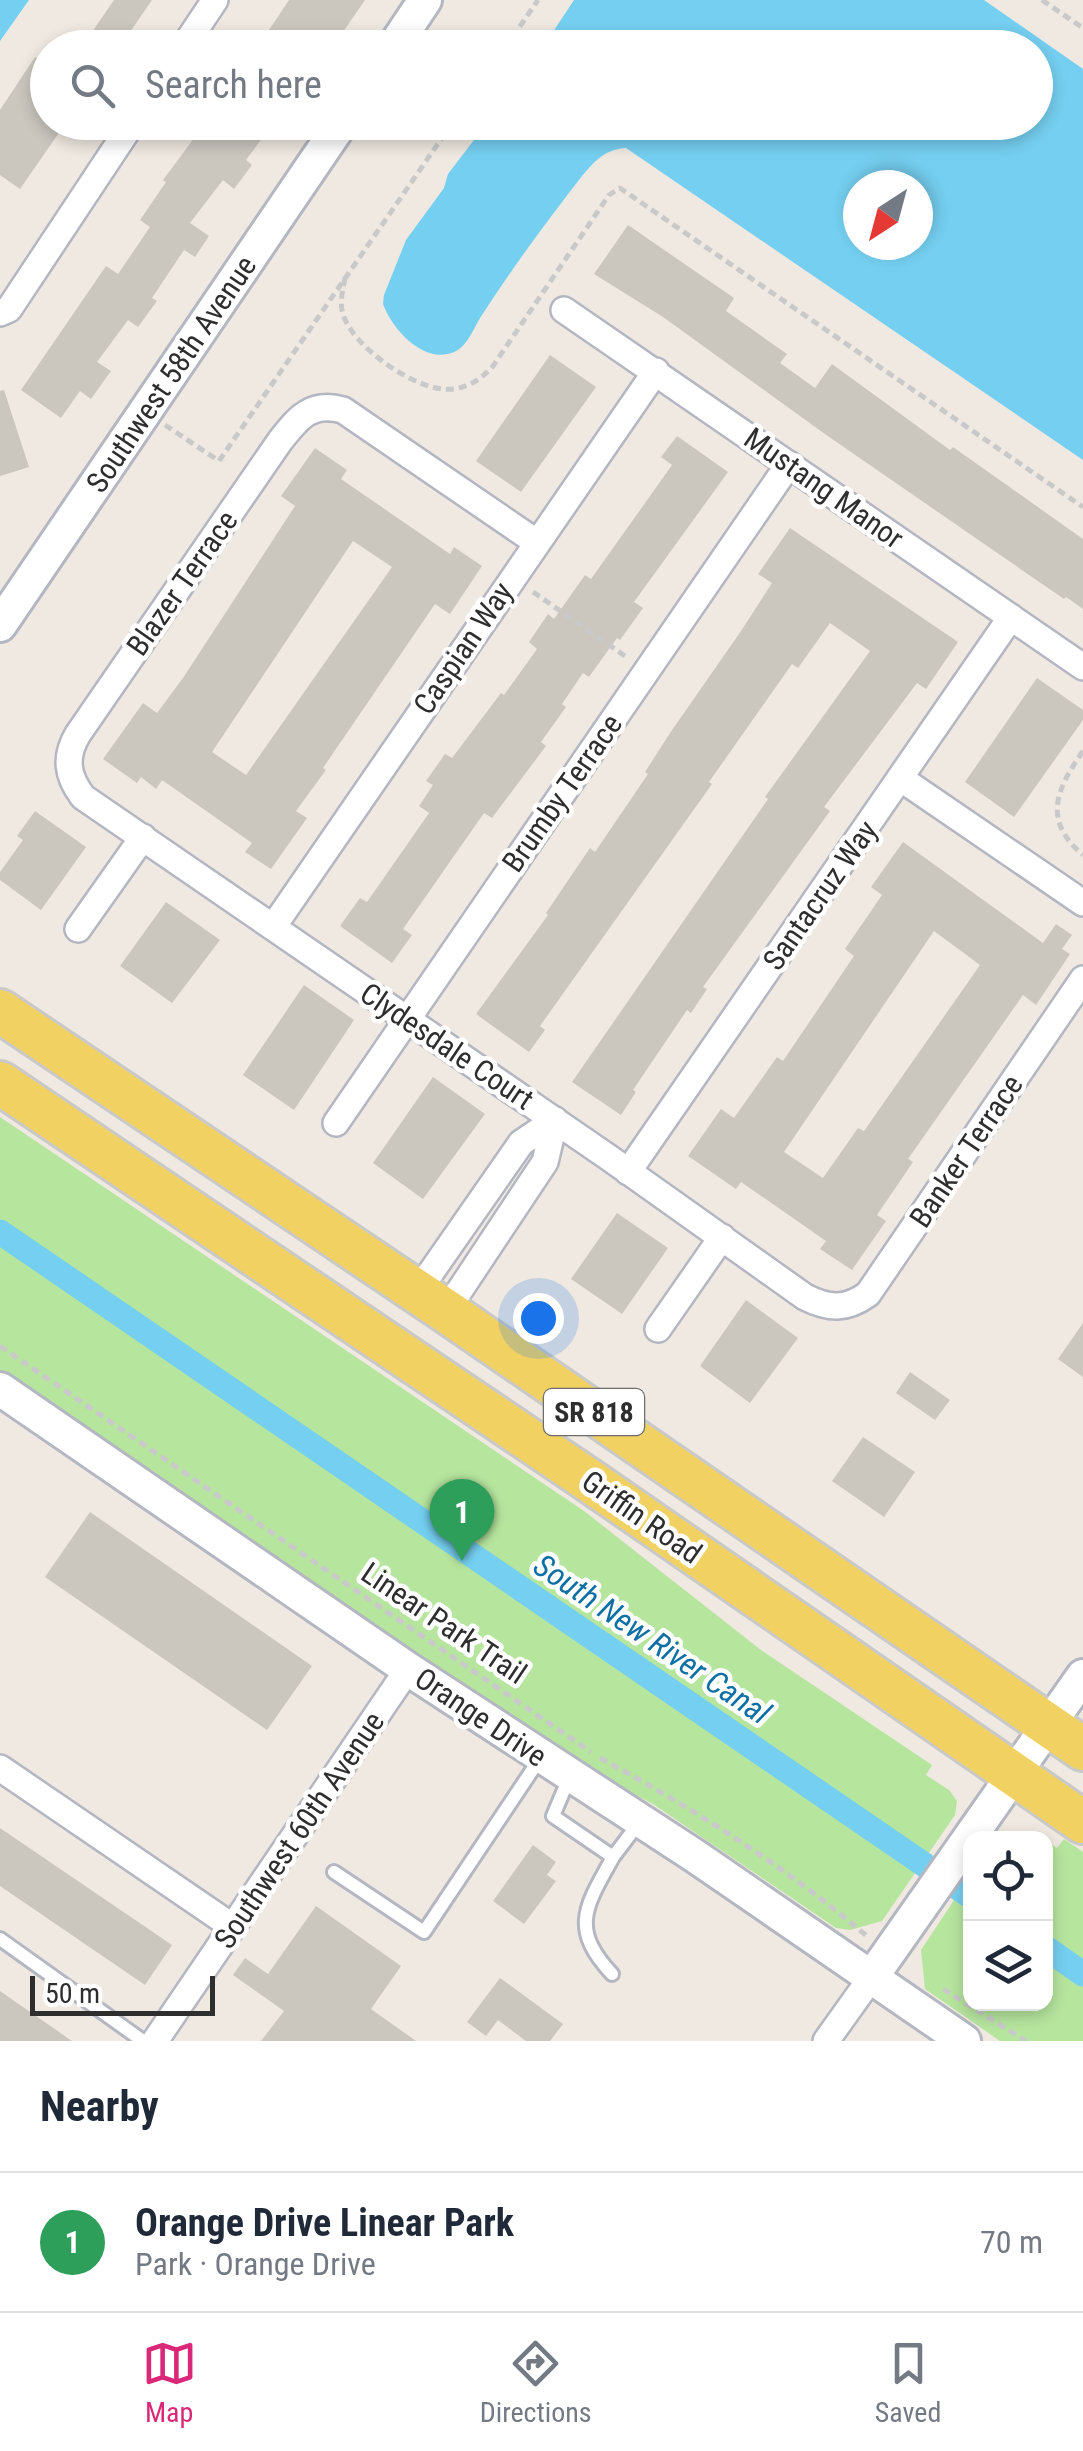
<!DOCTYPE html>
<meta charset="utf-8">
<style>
body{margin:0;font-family:"Roboto Condensed",sans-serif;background:#f6f6f7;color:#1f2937}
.controls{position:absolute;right:30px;bottom:30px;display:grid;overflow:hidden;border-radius:20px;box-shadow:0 5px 15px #0003}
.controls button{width:90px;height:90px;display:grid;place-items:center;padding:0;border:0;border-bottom:2px solid #e0e1e3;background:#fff;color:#1f2937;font:50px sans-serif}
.compass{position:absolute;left:843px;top:170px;width:90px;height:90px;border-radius:50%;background:#fff;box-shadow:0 5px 15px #0003;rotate:216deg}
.scale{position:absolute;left:30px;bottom:25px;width:185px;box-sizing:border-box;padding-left:10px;border:5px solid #2e2e2e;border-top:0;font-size:28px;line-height:35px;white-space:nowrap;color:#2e2e2e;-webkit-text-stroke:8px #fff;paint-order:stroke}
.you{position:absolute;left:538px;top:1318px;width:35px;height:35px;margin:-25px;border:8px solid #fff;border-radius:50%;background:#1a73e8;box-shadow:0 0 0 15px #1a73e833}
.badge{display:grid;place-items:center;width:65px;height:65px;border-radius:50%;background:#db2777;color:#fff;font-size:32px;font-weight:700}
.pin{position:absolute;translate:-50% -82px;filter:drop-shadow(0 2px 5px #0008)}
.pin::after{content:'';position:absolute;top:52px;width:35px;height:30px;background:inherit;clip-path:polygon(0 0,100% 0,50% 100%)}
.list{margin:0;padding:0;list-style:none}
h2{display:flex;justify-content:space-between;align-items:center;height:130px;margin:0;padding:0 40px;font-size:42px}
h2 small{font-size:32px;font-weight:400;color:#747a83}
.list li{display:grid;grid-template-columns:65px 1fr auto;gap:30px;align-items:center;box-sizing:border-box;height:140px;padding:0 40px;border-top:2px solid #e0e1e3}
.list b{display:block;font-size:38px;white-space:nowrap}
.list p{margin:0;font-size:32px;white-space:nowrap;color:#747a83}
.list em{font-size:32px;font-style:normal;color:#747a83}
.icon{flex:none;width:55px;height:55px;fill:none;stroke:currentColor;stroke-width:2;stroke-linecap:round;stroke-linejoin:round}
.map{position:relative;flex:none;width:1083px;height:2041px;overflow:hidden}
.search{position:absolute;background:#fff;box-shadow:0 5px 15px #0003;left:30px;right:30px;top:30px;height:110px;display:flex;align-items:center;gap:25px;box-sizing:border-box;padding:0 35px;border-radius:55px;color:#747a83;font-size:38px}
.sheet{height:270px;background:#fff}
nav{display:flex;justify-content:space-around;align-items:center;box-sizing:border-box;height:140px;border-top:2px solid #e0e1e3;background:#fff;font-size:28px;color:#747a83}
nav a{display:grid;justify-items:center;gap:5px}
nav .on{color:#db2777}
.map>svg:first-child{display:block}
</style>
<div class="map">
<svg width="1083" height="2041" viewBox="0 0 1083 2041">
<rect width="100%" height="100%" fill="#efe9e1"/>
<path fill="#b6e59e" d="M 0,1117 L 584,1511 L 761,1650 L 932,1765 L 926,1775 L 949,1790 L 957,1801 L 955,1815 L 882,1921 L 850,1930 L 836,1928 L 653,1804 L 580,1766 L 518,1727 L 0,1372 Z
M 1064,1839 L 1083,1852 L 1083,2041 L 1000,2041 L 925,1989 L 921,1950 L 970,1876 L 970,2004 L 1046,2004 L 1046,1841 L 1057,1848 Z"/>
<path fill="#75cff0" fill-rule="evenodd" d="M 0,0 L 29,0 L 0,41 Z
M 574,0 L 984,0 L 1083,69 L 1083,460 L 626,148 C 605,149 595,161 582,176 C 547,221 513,267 482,315 C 474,327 468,346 454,352 C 424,365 392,329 383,304 L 384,295 L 406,240 L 444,188 L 448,174 L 487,123 L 1036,122 L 1036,48 L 543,47 ZM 858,185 L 918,185 L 918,245 L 858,245 Z"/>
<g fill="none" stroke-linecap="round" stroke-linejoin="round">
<path stroke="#75cff0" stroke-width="25" d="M 0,1232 L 970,1896
M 1046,1948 L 1083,1974"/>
</g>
<path fill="#cbc7bf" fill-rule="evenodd" d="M 114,0 L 152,0 L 119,48 L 81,48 Z
M 289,0 L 365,0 L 332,48 L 257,48 Z
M 35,57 L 48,66 L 48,122 L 56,122 L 63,127 L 20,189 L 0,175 L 0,110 Z
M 206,122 L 274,122 L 246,160 L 252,165 L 234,189 L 223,180 L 190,223 L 209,236 L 195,257 L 184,250 L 152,298 L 157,301 L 138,327 L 128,320 L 97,362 L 111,371 L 91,399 L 80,391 L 61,418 L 21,390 L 106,266 L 118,274 L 150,227 L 140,220 L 166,182 L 163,180 Z
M 628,225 L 734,298 L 726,311 L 787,354 L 780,363 L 815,388 L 832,364 L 950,450 L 953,447 L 1083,539 L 1083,609 L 1066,597 L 1064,599 L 822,432 L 663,317 L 594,274 Z
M 550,355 L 596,387 L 521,492 L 476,461 Z
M 4,390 L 29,467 L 0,476 L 0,391 Z
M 677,436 L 728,472 L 634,602 L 643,608 L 620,640 L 617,638 L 589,677 L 583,673 L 562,704 L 566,707 L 541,742 L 546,746 L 492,818 L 484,813 L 403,929 L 412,935 L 392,963 L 340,926 L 360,898 L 367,902 L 429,813 L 419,806 L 433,785 L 426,781 L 445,754 L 452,758 L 501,693 L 504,695 L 537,649 L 529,642 L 548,614 L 554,619 L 585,575 L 591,579 L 672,465 L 661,457 Z
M 315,448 L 347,470 L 341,479 L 450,554 L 454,547 L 482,566 L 450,614 L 435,604 L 323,768 L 326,770 L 296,811 L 307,818 L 271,869 L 245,852 L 252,843 L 162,780 L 156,789 L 141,777 L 137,783 L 103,759 L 143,703 L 157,713 L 183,678 L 295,506 L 281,496 ZM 353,541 L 392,567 L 246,775 L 212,752 Z
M 790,528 L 958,642 L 926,689 L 917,683 L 824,807 L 830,811 L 703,987 L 707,989 L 691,1013 L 687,1010 L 633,1090 L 636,1092 L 621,1115 L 572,1082 L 768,799 L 765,797 L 870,651 L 830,623 L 798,668 L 792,664 L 709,782 L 712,784 L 540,1026 L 545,1030 L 529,1052 L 476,1014 L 548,915 L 546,913 L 590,848 L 595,852 L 648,774 L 645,772 L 670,733 L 741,631 L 772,583 L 758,574 Z
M 1037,678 L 1083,710 L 1083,720 L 1014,817 L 965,782 Z
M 35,811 L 86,847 L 41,910 L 0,880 L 0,872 L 23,840 L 17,836 Z
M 903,842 L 1043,943 L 1056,924 L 1072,935 L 1062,949 L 1070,954 L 1036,1005 L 1023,995 L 908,1159 L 913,1162 L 877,1215 L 886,1221 L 852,1270 L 820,1249 L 826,1241 L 741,1182 L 736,1189 L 688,1156 L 721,1109 L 734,1118 L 777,1057 L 783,1061 L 854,956 L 845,949 L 882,895 L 871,887 ZM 934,931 L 980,965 L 864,1131 L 858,1128 L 823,1178 L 784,1152 Z
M 166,902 L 220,940 L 172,1003 L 120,966 Z
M 304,985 L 354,1020 L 294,1110 L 243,1075 Z
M 433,1077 L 485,1114 L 423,1199 L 373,1163 Z
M 617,1213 L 668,1248 L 622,1314 L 571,1279 Z
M 746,1300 L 798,1338 L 750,1403 L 700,1366 Z
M 1083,1323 L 1083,1377 L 1058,1359 Z
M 910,1372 L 950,1400 L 935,1420 L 896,1393 Z
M 863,1437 L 915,1472 L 884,1517 L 832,1481 Z
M 90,1512 L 312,1666 L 267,1730 L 45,1577 Z
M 0,1828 L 172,1945 L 145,1985 L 0,1886 Z
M 533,1845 L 556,1862 L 547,1875 L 556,1881 L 524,1924 L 493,1901 Z
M 316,1906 L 401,1966 L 371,2009 L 416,2041 L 261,2041 L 284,2011 L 233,1975 L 245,1958 L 268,1974 Z
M 500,1978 L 563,2024 L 550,2041 L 526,2041 L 498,2020 L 486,2036 L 467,2022 Z
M 0,1991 L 72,2041 L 0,2041 Z"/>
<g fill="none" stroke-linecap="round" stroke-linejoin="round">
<g stroke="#b4b7c1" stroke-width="18">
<path id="service" d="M 569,1778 L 553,1816 L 613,1857 L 638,1824
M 334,1872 L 424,1932 L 541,1757
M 0,1939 L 143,2041
M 612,1974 C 569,1928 586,1906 613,1857"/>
</g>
<g stroke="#b4b7c1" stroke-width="30">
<path id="minor" d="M 183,48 L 215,0
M 564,310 L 1083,667
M 0,313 L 9,309 L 133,122
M 536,542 L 343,410 C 311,401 298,418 280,441 L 78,734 C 64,757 67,776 83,797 L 608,1157 L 805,1297 C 829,1309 846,1310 868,1294 L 1083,979
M 900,778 L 1083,903
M 273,927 L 656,371
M 78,929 L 143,837
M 336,1123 L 789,464
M 628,1172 L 1011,617
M 418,1291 L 521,1143 L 555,1120
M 446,1311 L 545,1162 L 555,1120
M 658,1329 L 722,1237
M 0,1768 L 233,1927
M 155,2041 L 408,1669
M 826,2041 L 871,1978"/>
</g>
<g stroke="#b4b7c1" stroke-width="38">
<path id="tertiary" d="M 393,48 L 425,0
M 0,625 L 342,122
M 0,1389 L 408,1669 L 695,1856 L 964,2041
M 871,1978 L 1083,1676"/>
</g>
<g stroke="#c9c9c9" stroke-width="48">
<path id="primary" d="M 0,1011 L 446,1311 L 1083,1749
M 0,1083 L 593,1483 L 1083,1822"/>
</g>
<path stroke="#c9c9c9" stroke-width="5" stroke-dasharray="8 5" stroke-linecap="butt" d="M 1042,0 L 1083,28
M 505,48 L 538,0
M 345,278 C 343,289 340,300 342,310 C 348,345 419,394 453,389 C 470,387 482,378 493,366 L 609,195 L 620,188 L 1083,507
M 165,425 L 219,461 L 453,122
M 533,592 L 625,656
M 1083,751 C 1056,790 1042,820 1083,855
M 0,1346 L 591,1752
M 600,1758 C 694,1809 788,1868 869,1938
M 943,1989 L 1026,2041"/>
<use href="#service" stroke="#fff" stroke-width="12"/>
<use href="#minor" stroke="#fff" stroke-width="25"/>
<use href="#tertiary" stroke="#fff" stroke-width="32"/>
<use href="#primary" stroke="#f2d163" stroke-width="42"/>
</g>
<g text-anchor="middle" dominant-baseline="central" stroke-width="9" stroke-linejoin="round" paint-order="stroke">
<rect fill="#fff" stroke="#6d6d6d" stroke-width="2.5" x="544" y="1389" width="100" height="46" rx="8"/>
<g font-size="28" font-weight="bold" fill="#2e2e2e">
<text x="594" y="1412">SR 818</text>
</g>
<g font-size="30" fill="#2e2e2e" stroke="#fff">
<text transform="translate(171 374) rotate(-56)">Southwest 58th Avenue</text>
<text transform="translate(824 488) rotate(35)">Mustang Manor</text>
<text transform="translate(182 583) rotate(-55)">Blazer Terrace</text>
<text transform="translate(463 648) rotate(-56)">Caspian Way</text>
<text transform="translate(562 793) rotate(-55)">Brumby Terrace</text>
<text transform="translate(820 895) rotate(-55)">Santacruz Way</text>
<text transform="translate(447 1046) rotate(34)">Clydesdale Court</text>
<text transform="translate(966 1151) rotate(-56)">Banker Terrace</text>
<text transform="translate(642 1517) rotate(35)">Griffin Road</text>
<text transform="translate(444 1623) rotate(34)">Linear Park Trail</text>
<text transform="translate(481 1717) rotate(34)">Orange Drive</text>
<text transform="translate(299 1830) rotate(-56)">Southwest 60th Avenue</text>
</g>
<g font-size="32" font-style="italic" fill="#0d6fa3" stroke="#fff">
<text transform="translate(652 1639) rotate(34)">South New River Canal</text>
</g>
</g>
</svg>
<div class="controls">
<button><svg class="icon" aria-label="locate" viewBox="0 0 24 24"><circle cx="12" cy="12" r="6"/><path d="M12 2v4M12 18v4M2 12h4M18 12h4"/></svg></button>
<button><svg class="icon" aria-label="layers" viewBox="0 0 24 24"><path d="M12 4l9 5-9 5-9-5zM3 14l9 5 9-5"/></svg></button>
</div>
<svg class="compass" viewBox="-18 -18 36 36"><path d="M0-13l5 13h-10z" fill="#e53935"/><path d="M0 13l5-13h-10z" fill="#747a83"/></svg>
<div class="scale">50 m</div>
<div class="you"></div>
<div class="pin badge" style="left:462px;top:1561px;background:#2e9e5b">1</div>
<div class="search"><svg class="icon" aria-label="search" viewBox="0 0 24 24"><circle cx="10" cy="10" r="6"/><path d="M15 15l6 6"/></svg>Search here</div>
</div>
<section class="sheet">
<h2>Nearby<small></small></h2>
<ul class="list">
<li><span class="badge" style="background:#2e9e5b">1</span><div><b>Orange Drive Linear Park</b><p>Park · Orange Drive</p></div><em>70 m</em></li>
</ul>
</section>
<nav>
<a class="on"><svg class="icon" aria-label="map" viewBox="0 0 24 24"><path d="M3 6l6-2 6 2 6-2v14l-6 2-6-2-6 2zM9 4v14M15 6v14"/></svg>Map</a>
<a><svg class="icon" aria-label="directions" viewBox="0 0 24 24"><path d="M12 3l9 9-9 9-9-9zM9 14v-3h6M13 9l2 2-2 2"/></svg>Directions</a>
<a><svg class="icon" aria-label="saved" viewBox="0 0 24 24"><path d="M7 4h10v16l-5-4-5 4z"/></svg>Saved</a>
</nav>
